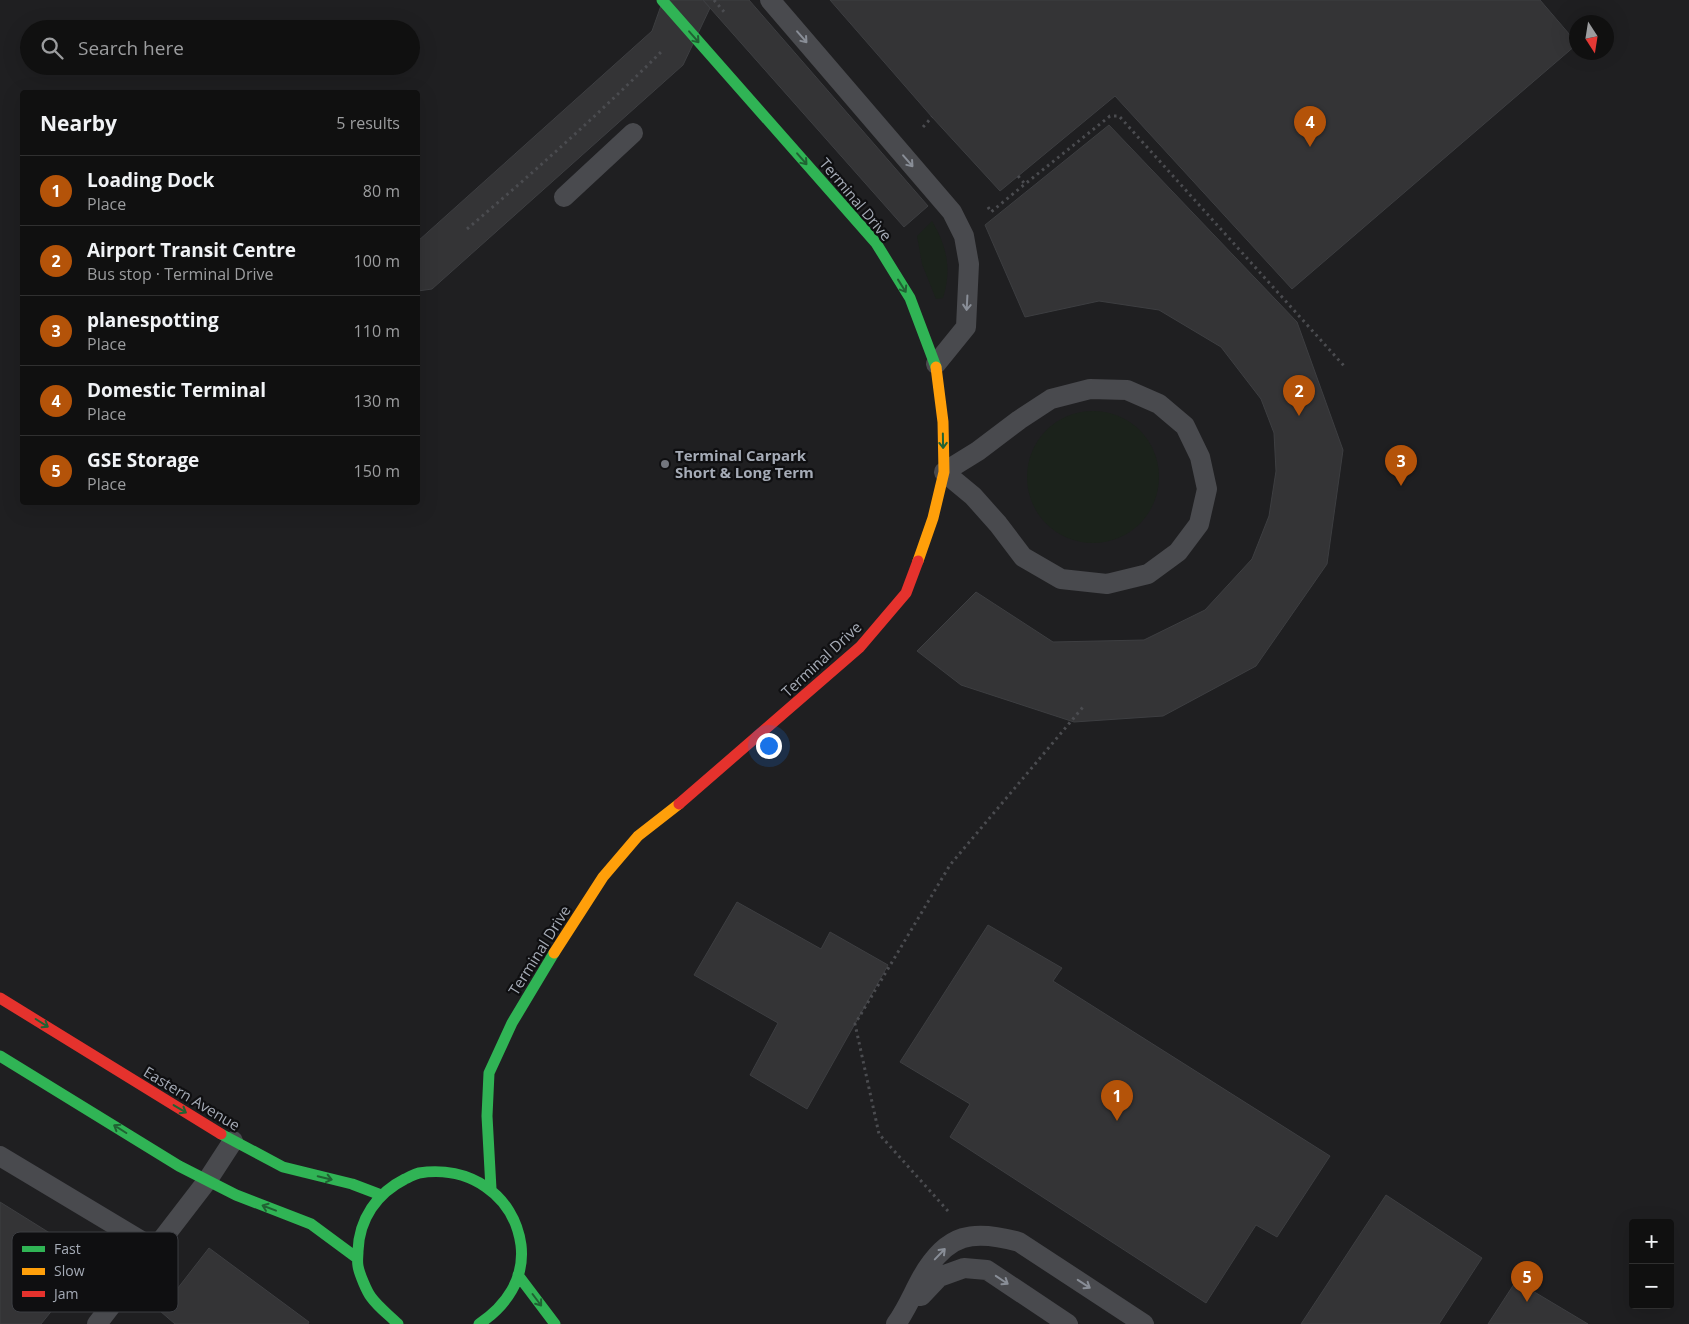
<!DOCTYPE html>
<meta charset="utf-8">
<style>
body{margin:0;font-family:"Open Sans",sans-serif;background:#1e1e1e;color:#f1f3f6}
.controls{position:absolute;right:15px;bottom:15px;display:grid;overflow:hidden;border-radius:5px;box-shadow:0 5px 20px #0002}
.controls button{width:45px;height:45px;display:grid;place-items:center;padding:0;border:0;border-bottom:1px solid #303030;background:#101010;color:#f1f3f6;font:25px sans-serif}
.compass{position:absolute;left:1569px;top:15px;width:45px;height:45px;border-radius:50%;background:#101010;box-shadow:0 5px 20px #0002;rotate:168deg}
.you{position:absolute;left:768px;top:745px;width:18px;height:18px;margin:-12px;border:4px solid #fff;border-radius:50%;background:#1a73e8;box-shadow:0 0 0 8px #1a73e833}
.badge{display:grid;place-items:center;width:32px;height:32px;border-radius:50%;background:#b45309;color:#fff;font-size:16px;font-weight:700}
.pin{position:absolute;translate:-50% -41px;filter:drop-shadow(0 1px 2px #0008)}
.pin::after{content:'';position:absolute;top:26px;width:18px;height:15px;background:inherit;clip-path:polygon(0 0,100% 0,50% 100%)}
.list{margin:0;padding:0;list-style:none}
h2{display:flex;justify-content:space-between;align-items:center;height:65px;margin:0;padding:0 20px;font-size:21px}
h2 small{font-size:16px;font-weight:400;color:#9c9d9f}
.list li{display:grid;grid-template-columns:32px 1fr auto;gap:15px;align-items:center;box-sizing:border-box;height:70px;padding:0 20px;border-top:1px solid #303030}
.list b{display:block;font-size:19px;white-space:nowrap}
.list p{margin:0;font-size:16px;white-space:nowrap;color:#9c9d9f}
.list em{font-size:16px;font-style:normal;color:#9c9d9f}
.icon{flex:none;width:28px;height:28px;fill:none;stroke:currentColor;stroke-width:2;stroke-linecap:round;stroke-linejoin:round}
.map{position:relative;flex:none;width:1689px;height:1324px;overflow:hidden}
.search{position:absolute;background:#101010;box-shadow:0 5px 20px #0002;left:20px;top:20px;width:400px;height:55px;display:flex;align-items:center;gap:12px;box-sizing:border-box;padding:0 18px;border-radius:28px;color:#9c9d9f;font-size:19px}
.panel{position:absolute;background:#101010;box-shadow:0 5px 20px #0002;left:20px;top:90px;width:400px;height:415px;border-radius:5px}
.map>svg:first-child{display:block}
</style>
<div class="map">
<svg width="1689" height="1324" viewBox="0 0 1689 1324">
<rect width="100%" height="100%" fill="#151515"/>
<path fill="#1f1f21" fill-rule="evenodd" d="M 0,0 L 1689,0 L 1689,1324 L 0,1324 ZM 1576,22 L 1606,22 L 1606,52 L 1576,52 ZM 29,29 L 411,29 L 411,66 L 29,66 ZM 22,92 L 418,92 L 418,502 L 22,502 ZM 1633,1223 L 1670,1223 L 1670,1305 L 1633,1305 Z"/>
<path fill="#1b221b" d="M 932,221 C 947,246 952,270 943,298 L 936,299 L 922,264 L 917,236 Z
M1027 477a66 66 0 1 1 132 0a66 66 0 1 1-132 0Z"/>
<path fill="#343436" stroke="#3d3e41" d="M 663,0 L 703,0 L 710,8 L 683,65 L 432,289 L 418,291 L 418,241 L 652,31 Z
M 703,0 L 749,0 L 928,206 L 904,227 Z
M 830,0 L 1540,0 L 1576,42 L 1576,45 L 1292,289 L 1115,96 L 1000,191 L 932,117 Z
M 1109,125 L 1297,322 L 1343,450 L 1327,564 L 1256,666 L 1163,716 L 1074,722 L 961,685 L 917,651 L 976,592 L 1053,642 L 1144,640 L 1205,610 L 1252,559 L 1269,516 L 1276,471 L 1274,433 L 1261,399 L 1221,347 L 1159,310 L 1099,301 L 1025,317 L 985,225 Z
M 737,902 L 821,949 L 830,932 L 888,965 L 807,1109 L 750,1075 L 778,1023 L 694,975 Z
M 988,925 L 1062,968 L 1053,981 L 1330,1156 L 1277,1237 L 1256,1225 L 1206,1303 L 950,1137 L 970,1104 L 900,1062 Z
M 1386,1195 L 1482,1258 L 1439,1324 L 1301,1324 Z
M 0,1202 L 93,1260 L 41,1324 L 0,1324 Z
M 209,1248 L 309,1322 L 308,1324 L 175,1324 L 160,1311 Z
M 1516,1281 L 1588,1324 L 1488,1324 Z"/>
<g fill="none" stroke-linecap="round" stroke-linejoin="round">
<path stroke="#4b4c50" stroke-width="3" stroke-dasharray="2.5 4" stroke-linecap="butt" d="M 714,0 L 725,13
M 923,127 L 932,117
M 1018,176 L 1025,184 L 1110,116 L 1119,116 L 1345,367
M 988,207 L 991,212 L 1025,184
M 467,229 C 534,172 599,114 661,52
M 948,1211 L 879,1134 L 855,1024 L 950,865 L 1083,707"/>
<path stroke="#494a4e" stroke-width="20" d="M 770,0 L 952,212 L 964,236 L 969,264 L 966,327 L 936,364
M 564,197 L 633,133
M 1090,389 L 1127,390 L 1159,404 L 1185,426 L 1200,457 L 1207,489 L 1199,524 L 1178,552 L 1148,574 L 1107,584 L 1061,579 L 1023,557 L 998,524 L 973,496 L 944,472 L 978,451 L 1019,420 L 1051,399 Z
M 0,1156 L 155,1249
M 921,1296 L 939,1277 L 964,1268 L 987,1270 L 1068,1324
M 97,1324 L 207,1181 L 233,1141
M 896,1324 C 907,1309 913,1293 922,1277 C 947,1233 973,1229 1019,1242 L 1144,1324"/>
<path stroke="#30b455" stroke-width="11" d="M 662,0 L 876,243 L 910,298 L 936,367
M 0,1056 L 179,1166 L 236,1195 L 311,1224 L 357,1258
M 221,1134 L 283,1167 L 352,1184 L 381,1195
M 491,1189 L 487,1116 L 489,1073 L 512,1023 L 554,953
M 518,1275 L 555,1324
M 398,1324 C 389,1315 378,1307 371,1297 C 367,1292 359,1273 358,1266 C 357,1261 358,1256 358,1251 C 359,1219 377,1193 405,1179 C 410,1177 414,1174 419,1173 C 468,1165 514,1194 521,1245 C 525,1279 506,1306 479,1324"/>
<path stroke="#ff9f0a" stroke-width="11" d="M 918,561 L 933,518 L 944,472 L 943,422 L 936,367
M 554,953 L 603,877 L 638,836 L 679,804"/>
<path stroke="#e5322d" stroke-width="11" d="M 679,804 L 860,647 L 906,593 L 918,561
M 0,998 L 221,1134"/>
</g>
<defs><path id="oneway-shaft" d="M-6 0H5M1.5-3L5.5 0L1.5 3" fill="none" stroke-width="1.6" stroke-linecap="round" stroke-linejoin="round" transform="scale(1.25)"/></defs>
<g stroke="#206233">
<use href="#oneway-shaft" transform="translate(694 37) rotate(49)"/>
<use href="#oneway-shaft" transform="translate(802 159) rotate(49)"/>
<use href="#oneway-shaft" transform="translate(902 286) rotate(58)"/>
<use href="#oneway-shaft" transform="translate(943 441) rotate(89)"/>
<use href="#oneway-shaft" transform="translate(42 1023) rotate(32)"/>
<use href="#oneway-shaft" transform="translate(180 1109) rotate(31)"/>
<use href="#oneway-shaft" transform="translate(120 1129) rotate(-148)"/>
<use href="#oneway-shaft" transform="translate(325 1178) rotate(13)"/>
<use href="#oneway-shaft" transform="translate(269 1208) rotate(-159)"/>
<use href="#oneway-shaft" transform="translate(537 1300) rotate(53)"/>
</g>
<g stroke="#898e97">
<use href="#oneway-shaft" transform="translate(802 37) rotate(49)"/>
<use href="#oneway-shaft" transform="translate(908 161) rotate(49)"/>
<use href="#oneway-shaft" transform="translate(967 303) rotate(93)"/>
<use href="#oneway-shaft" transform="translate(940 1254) rotate(-46)"/>
<use href="#oneway-shaft" transform="translate(1002 1280) rotate(34)"/>
<use href="#oneway-shaft" transform="translate(1084 1284) rotate(33)"/>
</g>
<circle fill="#73767e" stroke="#0f0f11" stroke-width="2" cx="665" cy="464" r="5"/>
<g text-anchor="middle" dominant-baseline="central" stroke-width="4.5" stroke-linejoin="round" paint-order="stroke">
<g font-size="15" fill="#a5abb6" stroke="#0f0f11">
<text transform="translate(856 199) rotate(50)">Terminal Drive</text>
<text transform="translate(821 659) rotate(-43)">Terminal Drive</text>
<text transform="translate(539 950) rotate(-58)">Terminal Drive</text>
<text transform="translate(192 1098) rotate(31)">Eastern Avenue</text>
</g>
<g font-size="15" font-weight="bold" fill="#a5abb6" stroke="#0f0f11" text-anchor="start">
<text x="675" y="455">Terminal Carpark<tspan x="675" dy="17">Short &amp; Long Term</tspan></text>
</g>
</g>
<rect x="12" y="1232" width="166" height="80" rx="8" fill="#0f0f11" stroke="#3c3e43" stroke-width="1"/>
<rect x="22" y="1246" width="23" height="6" fill="#30b455"/>
<rect x="22" y="1268" width="23" height="7" fill="#ff9f0a"/>
<rect x="22" y="1291" width="23" height="6" fill="#e5322d"/>
<g font-size="14" fill="#a5abb6">
<text x="54" y="1254">Fast</text>
<text x="54" y="1276">Slow</text>
<text x="54" y="1299">Jam</text>
</g>
</svg>
<div class="controls">
<button>+</button>
<button>−</button>
</div>
<svg class="compass" viewBox="-18 -18 36 36"><path d="M0-13l5 13h-10z" fill="#e53935"/><path d="M0 13l5-13h-10z" fill="#9c9d9f"/></svg>
<div class="you"></div>
<div class="pin badge" style="left:1117px;top:1121px">1</div>
<div class="pin badge" style="left:1299px;top:416px">2</div>
<div class="pin badge" style="left:1401px;top:486px">3</div>
<div class="pin badge" style="left:1310px;top:147px">4</div>
<div class="pin badge" style="left:1527px;top:1302px">5</div>
<div class="search"><svg class="icon" aria-label="search" viewBox="0 0 24 24"><circle cx="10" cy="10" r="6"/><path d="M15 15l6 6"/></svg>Search here</div>
<section class="panel">
<h2>Nearby<small>5 results</small></h2>
<ul class="list">
<li><span class="badge">1</span><div><b>Loading Dock</b><p>Place</p></div><em>80 m</em></li>
<li><span class="badge">2</span><div><b>Airport Transit Centre</b><p>Bus stop · Terminal Drive</p></div><em>100 m</em></li>
<li><span class="badge">3</span><div><b>planespotting</b><p>Place</p></div><em>110 m</em></li>
<li><span class="badge">4</span><div><b>Domestic Terminal</b><p>Place</p></div><em>130 m</em></li>
<li><span class="badge">5</span><div><b>GSE Storage</b><p>Place</p></div><em>150 m</em></li>
</ul>
</section>
</div>
